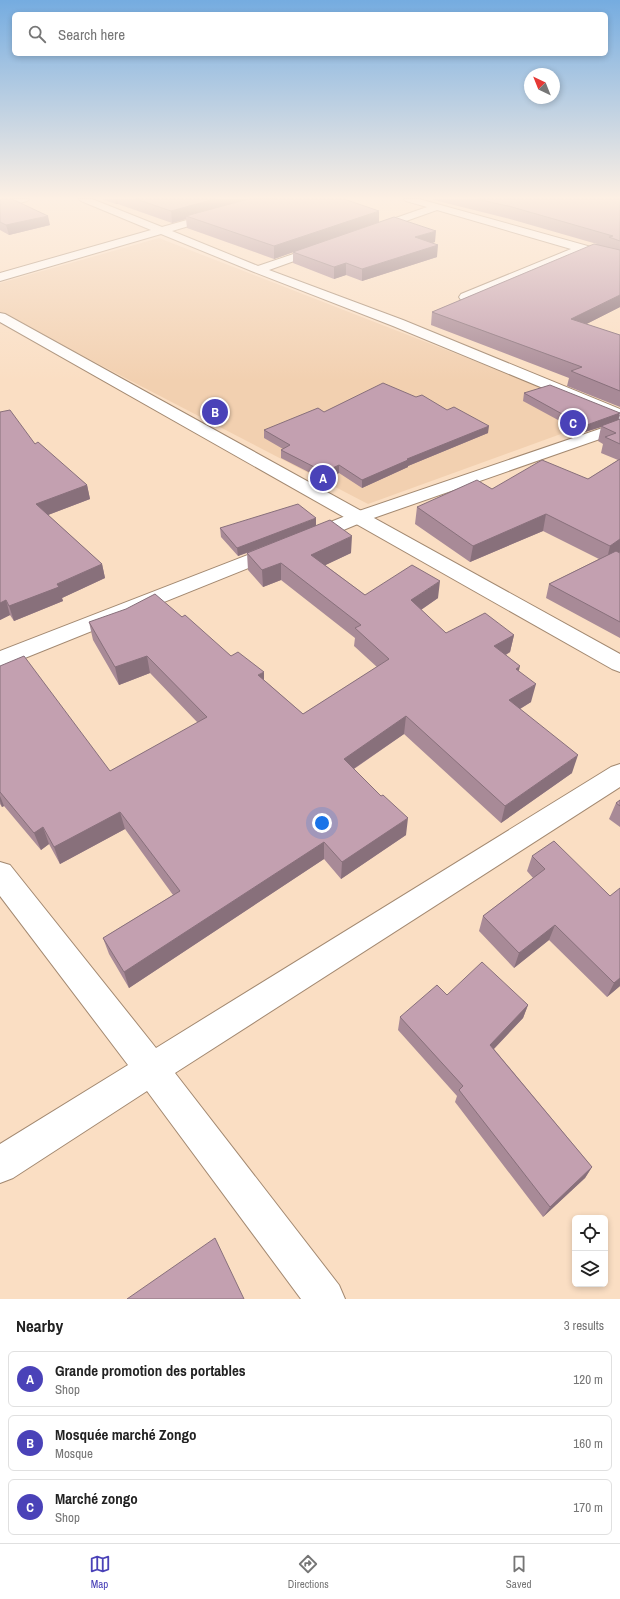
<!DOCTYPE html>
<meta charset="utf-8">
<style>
body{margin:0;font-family:"Archivo Narrow",sans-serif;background:#f6f6f6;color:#222}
.controls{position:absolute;right:12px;bottom:12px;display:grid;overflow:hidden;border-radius:6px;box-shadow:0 2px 6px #0003}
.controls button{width:36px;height:36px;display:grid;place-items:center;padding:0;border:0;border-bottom:1px solid #e0e0e0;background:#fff;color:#222;font:20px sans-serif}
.compass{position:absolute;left:524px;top:68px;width:36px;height:36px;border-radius:50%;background:#fff;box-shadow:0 2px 6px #0003;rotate:317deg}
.you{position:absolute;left:322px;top:823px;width:14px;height:14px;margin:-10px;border:3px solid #fff;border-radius:50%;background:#1a73e8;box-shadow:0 0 0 6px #1a73e833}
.badge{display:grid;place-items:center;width:26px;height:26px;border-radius:50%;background:#4a42b8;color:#fff;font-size:13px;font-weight:700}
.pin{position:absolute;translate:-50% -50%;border:2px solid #fff;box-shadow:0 1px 4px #0006}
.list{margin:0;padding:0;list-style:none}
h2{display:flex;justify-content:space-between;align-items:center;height:52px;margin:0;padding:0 16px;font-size:17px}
h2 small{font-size:13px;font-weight:400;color:#767676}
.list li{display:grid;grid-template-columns:26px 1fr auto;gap:12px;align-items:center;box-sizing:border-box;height:56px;margin:0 8px 8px;padding:0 8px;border:1px solid #e0e0e0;border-radius:6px}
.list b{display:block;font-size:15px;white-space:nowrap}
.list p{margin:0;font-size:13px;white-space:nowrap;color:#767676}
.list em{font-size:13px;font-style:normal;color:#767676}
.icon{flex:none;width:22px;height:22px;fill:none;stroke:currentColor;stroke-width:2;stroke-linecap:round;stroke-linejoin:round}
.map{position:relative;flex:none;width:620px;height:1299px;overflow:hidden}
.search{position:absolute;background:#fff;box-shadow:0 2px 6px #0003;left:12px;right:12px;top:12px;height:44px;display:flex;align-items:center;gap:10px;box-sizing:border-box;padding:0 14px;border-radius:6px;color:#767676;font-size:15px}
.sheet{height:244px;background:#fff}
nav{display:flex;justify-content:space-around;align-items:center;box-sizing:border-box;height:56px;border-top:1px solid #e0e0e0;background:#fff;font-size:11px;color:#767676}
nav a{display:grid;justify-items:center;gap:2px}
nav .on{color:#4a42b8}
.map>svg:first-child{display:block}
</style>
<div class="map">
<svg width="620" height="1299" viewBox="0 0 620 1299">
<rect width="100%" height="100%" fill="#fadec3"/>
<path fill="#f2d0b0" d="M 159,238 L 613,415 L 368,504 L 0,313 L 0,283 Z"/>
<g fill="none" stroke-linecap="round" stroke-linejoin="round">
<g stroke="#a38971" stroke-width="2">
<path id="street" d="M 13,199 L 29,199 L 27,201 L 0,208 L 0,202 Z
M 79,199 L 92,199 L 162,227 L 261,199 L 276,199 L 274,201 L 172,231 L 258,266 L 317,246 L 325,246 L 327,248 L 325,250 L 269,270 L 403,320 L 620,409 L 620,420 L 393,326 L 254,272 L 161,234 L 0,281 L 0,273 L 151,230 L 81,201 Z
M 404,199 L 419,199 L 620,255 L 620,262 L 582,252 L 469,300 L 461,300 L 459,297 L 461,294 L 571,249 L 437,210 L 378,231 L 370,231 L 369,229 L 370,227 L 427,207 L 406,201 Z
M 0,313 L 5,314 L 620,654 L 620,672 L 612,669 L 0,322 Z
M 620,764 L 620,787 L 175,1073 L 339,1285 L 345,1299 L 301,1299 L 147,1091 L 13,1178 L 0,1183 L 0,1144 L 128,1065 L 0,896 L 0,862 L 10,865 L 156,1048 L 611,767 Z"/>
</g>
<g stroke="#a38971" stroke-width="2">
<path id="secondary" d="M 620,422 L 620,432 L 365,521 L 317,541 L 310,543 L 303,541 L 301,537 L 303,533 L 353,513 Z
M 276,544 L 283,546 L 286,550 L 283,554 L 0,668 L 0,651 Z"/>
</g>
<use href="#street" fill="#fff" fill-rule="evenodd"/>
<use href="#secondary" fill="#fff" fill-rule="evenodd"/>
</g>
<path fill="#a88a97" d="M 0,199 L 50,225 L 9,235 L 0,230 Z
M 101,199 L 345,199 L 379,222 L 435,242 L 432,243 L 437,257 L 362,281 L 346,275 L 334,279 L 293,263 L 293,252 L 274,259 L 187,228 L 186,219 L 172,223 L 118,204 L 116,204 Z
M 430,199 L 620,199 L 620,307 L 586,324 L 620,335 L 620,407 L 567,386 L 569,378 L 431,325 L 432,312 L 597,244 L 510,219 Z
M 524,393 L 620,415 L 619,420 L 620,419 L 620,638 L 546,598 L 549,584 L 599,559 L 543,531 L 470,562 L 415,524 L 417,507 L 492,489 L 588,479 L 618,460 L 601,453 L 603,444 L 598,441 L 601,427 L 582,433 L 523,401 Z
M 447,410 L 488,433 L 408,466 L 408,467 L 362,488 L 339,473 L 324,480 L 281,458 L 281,450 L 283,449 L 264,438 L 264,430 Z
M 0,412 L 35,444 L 87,485 L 90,499 L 48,515 L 102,564 L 105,578 L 62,598 L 63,601 L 14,621 L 10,615 L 0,620 Z
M 316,526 L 351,553 L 325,565 L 365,595 L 438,598 L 421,610 L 446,633 L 514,635 L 510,652 L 506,655 L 519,672 L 531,702 L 520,709 L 572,773 L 501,823 L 404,734 L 354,769 L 406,835 L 341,879 L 324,859 L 129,988 L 109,954 L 103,938 L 173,895 L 125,829 L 60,864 L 49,844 L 41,850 L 4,806 L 2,807 L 0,804 L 0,666 L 110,771 L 198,723 L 150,673 L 119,685 L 93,640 L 89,622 L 182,617 L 231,656 L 264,680 L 303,714 L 377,667 L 354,646 L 355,638 L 281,580 L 263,587 L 248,570 L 247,553 L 238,556 L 221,537 L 220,528 Z
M 620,800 L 620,827 L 609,819 L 616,803 Z
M 532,856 L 610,896 L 620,986 L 607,997 L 549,940 L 514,968 L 479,931 L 483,916 L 533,878 L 527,871 Z
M 447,995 L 528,1005 L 523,1018 L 494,1049 L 592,1167 L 585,1178 L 543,1217 L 455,1102 L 457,1096 L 398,1030 L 400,1017 Z"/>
<path fill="#88707b" d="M 115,199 L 118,199 L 118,204 L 116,204 Z
M 215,199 L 256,199 L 186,216 L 186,219 L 172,223 L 171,211 Z
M 379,211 L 379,222 L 274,259 L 274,246 Z
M 48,216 L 50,225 L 9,235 L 6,225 Z
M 436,231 L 435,242 L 414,248 L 415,237 Z
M 438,245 L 437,257 L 362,281 L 362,269 Z
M 346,263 L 346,275 L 334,279 L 334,267 Z
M 620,295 L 620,307 L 569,333 L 571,319 Z
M 620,413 L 618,421 L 601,426 L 601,427 L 582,433 L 584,426 Z
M 489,426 L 488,433 L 408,466 L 408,467 L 362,488 L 362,480 L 407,459 Z
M 339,465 L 339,473 L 324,480 L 324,472 Z
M 87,485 L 90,499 L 40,518 L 36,504 Z
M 546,514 L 543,531 L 470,562 L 473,546 Z
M 316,518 L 316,526 L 238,556 L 237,548 Z
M 352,536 L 351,553 L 311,572 L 311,555 Z
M 620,539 L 620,552 L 606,563 L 610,546 Z
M 281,563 L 281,580 L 263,587 L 262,570 Z
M 102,564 L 105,578 L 62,598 L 63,601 L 14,621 L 9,606 Z
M 440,581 L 438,598 L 409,618 L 411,600 Z
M 6,600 L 10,615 L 0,620 L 0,603 Z
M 514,635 L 510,652 L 490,663 L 494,646 Z
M 147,656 L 150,673 L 119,685 L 115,667 Z
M 520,666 L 516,683 L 516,669 Z
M 264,672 L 264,689 L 258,675 Z
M 536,684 L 531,702 L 505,718 L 509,700 Z
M 406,716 L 404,734 L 343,776 L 344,759 Z
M 578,755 L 572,773 L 501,823 L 505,806 Z
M 0,796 L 4,806 L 2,807 L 0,801 Z
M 120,812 L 125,829 L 60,864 L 54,847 Z
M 408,818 L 406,835 L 341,879 L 342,862 Z
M 43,827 L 49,844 L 41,850 L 34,833 Z
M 324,842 L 324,859 L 129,988 L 124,972 Z
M 555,925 L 549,940 L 514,968 L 519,953 Z
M 620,978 L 620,986 L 607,997 L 614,983 Z
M 528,1005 L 523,1018 L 486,1057 L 490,1045 Z
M 592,1167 L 585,1178 L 543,1217 L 550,1207 Z"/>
<path fill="#c3a0b0" stroke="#88707b" d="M 0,199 L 12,199 L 48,216 L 6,225 L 0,222 Z
M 136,199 L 215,199 L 171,211 Z
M 248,199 L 344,199 L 379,211 L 274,246 L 186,216 Z
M 477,199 L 620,199 L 620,241 L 609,237 L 613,236 L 512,207 Z
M 394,217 L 436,231 L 415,237 L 438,245 L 362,269 L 346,263 L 334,267 L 293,252 Z
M 594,244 L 620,250 L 620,295 L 571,319 L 620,335 L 620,391 L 571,371 L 582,367 L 432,312 Z
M 383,383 L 416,397 L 422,395 L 447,410 L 454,407 L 489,426 L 407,459 L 408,460 L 362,480 L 339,465 L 324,472 L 281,450 L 290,445 L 264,430 L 318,408 L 324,412 Z
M 550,385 L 620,413 L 584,426 L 524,393 Z
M 10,410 L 35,444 L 38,442 L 87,485 L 36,504 L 102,564 L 57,584 L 59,587 L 9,606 L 6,600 L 0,603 L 0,412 Z
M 620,419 L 620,444 L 605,437 L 616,433 L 601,426 Z
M 620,459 L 620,539 L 610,546 L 546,514 L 473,546 L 417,507 L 477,480 L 492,489 L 542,460 L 588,479 Z
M 298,504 L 316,518 L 237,548 L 220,528 Z
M 330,520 L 352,536 L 311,555 L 365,595 L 412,565 L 440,581 L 411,600 L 446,633 L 485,613 L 514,635 L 494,646 L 520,666 L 516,669 L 536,684 L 509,700 L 578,755 L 505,806 L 406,716 L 344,759 L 381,796 L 383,795 L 408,818 L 342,862 L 324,842 L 124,972 L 103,938 L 180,891 L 120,812 L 54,847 L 43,827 L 34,833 L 0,792 L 0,666 L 24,656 L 110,771 L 207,717 L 147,656 L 115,667 L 89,622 L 126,609 L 155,594 L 182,617 L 185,615 L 231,656 L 238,652 L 264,672 L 258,675 L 303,714 L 389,659 L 355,628 L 361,625 L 281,563 L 262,570 L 247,553 Z
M 616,551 L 620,553 L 620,622 L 549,584 Z
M 620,800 L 620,806 L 616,803 Z
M 554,841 L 610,896 L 620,888 L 620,978 L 614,983 L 555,925 L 519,953 L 483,916 L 545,869 L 532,856 Z
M 482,962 L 528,1005 L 490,1045 L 592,1167 L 550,1207 L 459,1090 L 463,1086 L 400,1017 L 437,985 L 447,995 Z
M 215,1238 L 244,1299 L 127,1299 Z"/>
<linearGradient id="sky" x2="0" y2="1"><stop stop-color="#75ace0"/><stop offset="0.52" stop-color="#fdf0e4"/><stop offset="1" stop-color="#fdf0e4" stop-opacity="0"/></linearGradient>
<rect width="620" height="381" fill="url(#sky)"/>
</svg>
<div class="controls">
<button><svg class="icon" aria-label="locate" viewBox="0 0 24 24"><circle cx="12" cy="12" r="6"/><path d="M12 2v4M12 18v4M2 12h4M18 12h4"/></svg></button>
<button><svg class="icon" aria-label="layers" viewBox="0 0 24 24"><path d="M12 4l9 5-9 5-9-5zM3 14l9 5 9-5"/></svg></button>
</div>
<svg class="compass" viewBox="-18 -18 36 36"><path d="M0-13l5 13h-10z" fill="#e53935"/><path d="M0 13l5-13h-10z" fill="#767676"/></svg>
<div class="you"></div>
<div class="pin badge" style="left:323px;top:478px">A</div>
<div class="pin badge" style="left:215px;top:412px">B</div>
<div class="pin badge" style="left:573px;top:423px">C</div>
<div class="search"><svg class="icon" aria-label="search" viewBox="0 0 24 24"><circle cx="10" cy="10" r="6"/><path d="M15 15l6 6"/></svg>Search here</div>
</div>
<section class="sheet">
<h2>Nearby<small>3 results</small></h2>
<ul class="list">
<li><span class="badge">A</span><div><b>Grande promotion des portables</b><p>Shop</p></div><em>120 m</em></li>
<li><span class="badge">B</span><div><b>Mosquée marché Zongo</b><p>Mosque</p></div><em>160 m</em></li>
<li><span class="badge">C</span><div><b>Marché zongo</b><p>Shop</p></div><em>170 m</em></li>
</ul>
</section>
<nav>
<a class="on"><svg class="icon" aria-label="map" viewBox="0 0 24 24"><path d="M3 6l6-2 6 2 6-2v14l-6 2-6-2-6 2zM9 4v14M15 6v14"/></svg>Map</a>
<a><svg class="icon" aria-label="directions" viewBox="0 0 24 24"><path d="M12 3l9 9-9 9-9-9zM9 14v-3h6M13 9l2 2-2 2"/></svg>Directions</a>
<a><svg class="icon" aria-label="saved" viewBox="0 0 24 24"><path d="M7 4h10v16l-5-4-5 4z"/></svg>Saved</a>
</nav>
